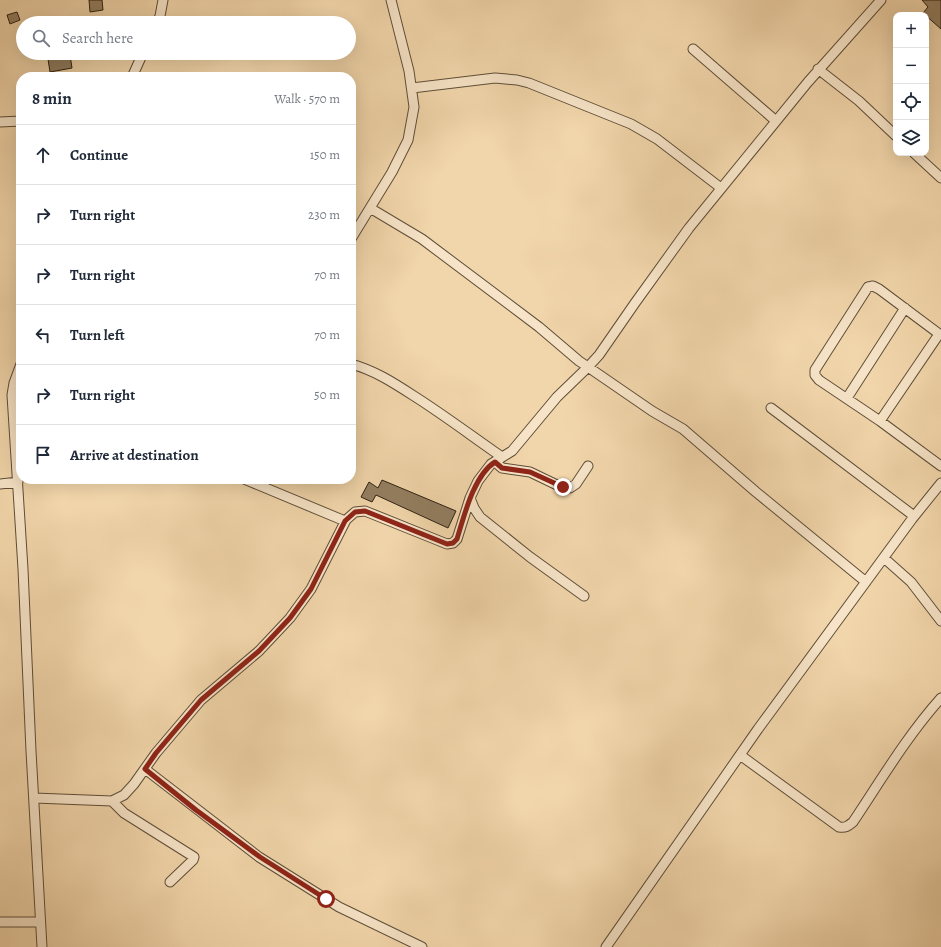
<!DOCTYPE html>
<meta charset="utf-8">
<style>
body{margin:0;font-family:Alegreya,serif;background:#f2f2f3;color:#1f2937}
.controls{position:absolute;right:12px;top:12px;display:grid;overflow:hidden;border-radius:8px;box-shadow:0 4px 16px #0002}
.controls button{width:36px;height:36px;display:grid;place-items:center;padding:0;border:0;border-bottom:1px solid #e0e1e3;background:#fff;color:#1f2937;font:20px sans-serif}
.stop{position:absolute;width:12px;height:12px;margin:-9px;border:3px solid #8f2418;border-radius:50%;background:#fff}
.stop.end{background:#8f2418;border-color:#fff;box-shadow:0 1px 4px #0008}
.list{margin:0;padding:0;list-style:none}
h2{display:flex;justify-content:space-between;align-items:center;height:52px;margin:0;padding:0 16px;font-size:17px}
h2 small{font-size:13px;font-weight:400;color:#747a83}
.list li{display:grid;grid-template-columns:26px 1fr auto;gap:12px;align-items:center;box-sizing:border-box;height:60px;padding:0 16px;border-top:1px solid #e0e1e3}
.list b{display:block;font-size:15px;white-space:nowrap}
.list em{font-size:13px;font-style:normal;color:#747a83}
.icon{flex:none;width:22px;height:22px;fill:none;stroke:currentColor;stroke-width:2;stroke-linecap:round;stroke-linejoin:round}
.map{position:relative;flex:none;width:941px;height:947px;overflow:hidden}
.search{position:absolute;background:#fff;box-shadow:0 4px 16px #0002;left:16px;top:16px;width:340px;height:44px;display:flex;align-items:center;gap:10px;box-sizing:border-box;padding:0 14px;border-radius:22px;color:#747a83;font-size:15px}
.panel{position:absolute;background:#fff;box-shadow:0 4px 16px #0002;left:16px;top:72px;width:340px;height:412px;border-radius:16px}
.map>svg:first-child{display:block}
</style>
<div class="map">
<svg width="941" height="947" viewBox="0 0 941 947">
<rect width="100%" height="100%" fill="#f2d6ab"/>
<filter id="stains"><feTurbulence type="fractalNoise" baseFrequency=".005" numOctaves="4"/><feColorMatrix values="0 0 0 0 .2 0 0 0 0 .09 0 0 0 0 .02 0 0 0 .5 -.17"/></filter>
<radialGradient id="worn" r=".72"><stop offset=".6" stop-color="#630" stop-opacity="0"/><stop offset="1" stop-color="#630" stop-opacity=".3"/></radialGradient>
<path fill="#937f61" stroke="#2c2011" d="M 89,0 L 102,0 L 103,10 L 90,12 Z
M 922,0 L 941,0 L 941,29 L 923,13 L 928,7 Z
M 17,12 L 20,20 L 10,24 L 7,15 Z
M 70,55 L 72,68 L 50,72 L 48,59 Z
M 382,480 L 456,511 L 448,528 L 376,495 L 372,502 L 361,497 L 369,482 L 378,488 Z"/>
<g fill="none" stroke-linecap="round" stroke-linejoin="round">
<g stroke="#5e4e38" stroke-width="11">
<path id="minor" d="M 157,23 L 160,16 L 163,0
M 693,49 L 776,121
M 818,69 L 859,101 L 896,136
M 132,77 L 143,53
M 412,88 L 495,78 L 517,80 L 529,83 L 631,124 L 657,139 L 721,188
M 0,122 L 21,121
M 914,153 L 941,178
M 370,208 L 422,239 L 539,327 L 579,361 L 588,367 L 599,355 L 635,303 L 689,228 L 808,82 L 881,0
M 351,239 L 392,172 L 408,140 L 414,107 L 409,71 L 391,0
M 21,364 L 14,383 L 12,395 L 23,569 L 31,751 L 42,947
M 351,364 C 374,370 394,383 414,396 C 444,415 473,437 502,457
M 847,398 L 905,308
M 771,408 L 914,516
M 880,421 L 937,337 L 938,333 L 879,289 L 873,286 L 868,287 L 815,370 L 815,375 L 819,380 L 880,421 L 941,466
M 495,462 L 502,468 L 530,472 L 557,485 L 567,488 L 570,488 L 576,484 L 588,466
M 244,479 L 345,521
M 0,484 L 18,482
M 470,498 L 474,508 L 480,517 L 530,557 L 584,596
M 884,558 L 911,582 L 941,621
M 740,755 L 839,827 C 846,828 848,826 853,822 C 881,780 907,736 941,698
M 145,769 L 259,857 L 339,907 L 422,947
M 34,798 L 112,801 L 124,795 L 134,784 L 156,753 L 201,700 L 259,651 L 290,618 L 311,589 L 346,520 L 355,512 L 365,511 L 447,544 L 453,543 L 457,539 L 470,498 L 478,481 L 491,464 L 512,451 L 557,397 L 588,367 L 652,411 L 683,429 L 756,492 L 866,582
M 112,801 L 124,813 L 194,857 L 193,860 L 170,882
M 0,922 L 40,922
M 606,947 L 758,729 L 912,519 L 941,483"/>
</g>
<use href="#minor" stroke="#f7e4c8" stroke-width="9"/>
</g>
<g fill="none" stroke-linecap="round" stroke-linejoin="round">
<path stroke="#8f2418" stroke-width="5" d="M 326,899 L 260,857 L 196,810 L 145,769 L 156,753 L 201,700 L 259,651 L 290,618 L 311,589 L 345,521 L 355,512 L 365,511 L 447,544 L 453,543 L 457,539 C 464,516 474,475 495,462 L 502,468 L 530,472 L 563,487"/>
</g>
<rect width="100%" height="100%" filter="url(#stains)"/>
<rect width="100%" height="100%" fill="url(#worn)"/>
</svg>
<div class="controls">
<button>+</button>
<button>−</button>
<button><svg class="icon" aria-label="locate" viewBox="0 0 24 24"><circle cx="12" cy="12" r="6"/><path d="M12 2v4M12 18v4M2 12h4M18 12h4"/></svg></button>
<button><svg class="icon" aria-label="layers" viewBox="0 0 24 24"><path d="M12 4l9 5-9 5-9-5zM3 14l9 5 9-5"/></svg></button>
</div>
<div class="stop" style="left:326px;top:899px"></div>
<div class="stop end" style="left:563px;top:487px"></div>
<div class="search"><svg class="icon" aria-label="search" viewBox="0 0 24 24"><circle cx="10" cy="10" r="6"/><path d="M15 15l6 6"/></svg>Search here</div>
<section class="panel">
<h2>8 min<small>Walk · 570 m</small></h2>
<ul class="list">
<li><svg class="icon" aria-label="ahead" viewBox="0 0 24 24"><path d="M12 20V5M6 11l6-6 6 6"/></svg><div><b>Continue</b></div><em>150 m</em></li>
<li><svg class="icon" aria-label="right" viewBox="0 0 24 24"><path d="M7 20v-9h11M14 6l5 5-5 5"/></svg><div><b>Turn right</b></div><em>230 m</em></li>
<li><svg class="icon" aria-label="right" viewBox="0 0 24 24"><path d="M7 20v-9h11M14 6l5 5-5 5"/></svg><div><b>Turn right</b></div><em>70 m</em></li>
<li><svg class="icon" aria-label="left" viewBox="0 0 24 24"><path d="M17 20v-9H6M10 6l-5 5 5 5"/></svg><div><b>Turn left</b></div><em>70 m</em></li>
<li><svg class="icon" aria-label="right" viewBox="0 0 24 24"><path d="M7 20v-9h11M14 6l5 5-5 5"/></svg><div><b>Turn right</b></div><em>50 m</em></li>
<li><svg class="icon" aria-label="arrive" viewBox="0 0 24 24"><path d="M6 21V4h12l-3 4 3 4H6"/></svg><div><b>Arrive at destination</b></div></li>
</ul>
</section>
</div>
